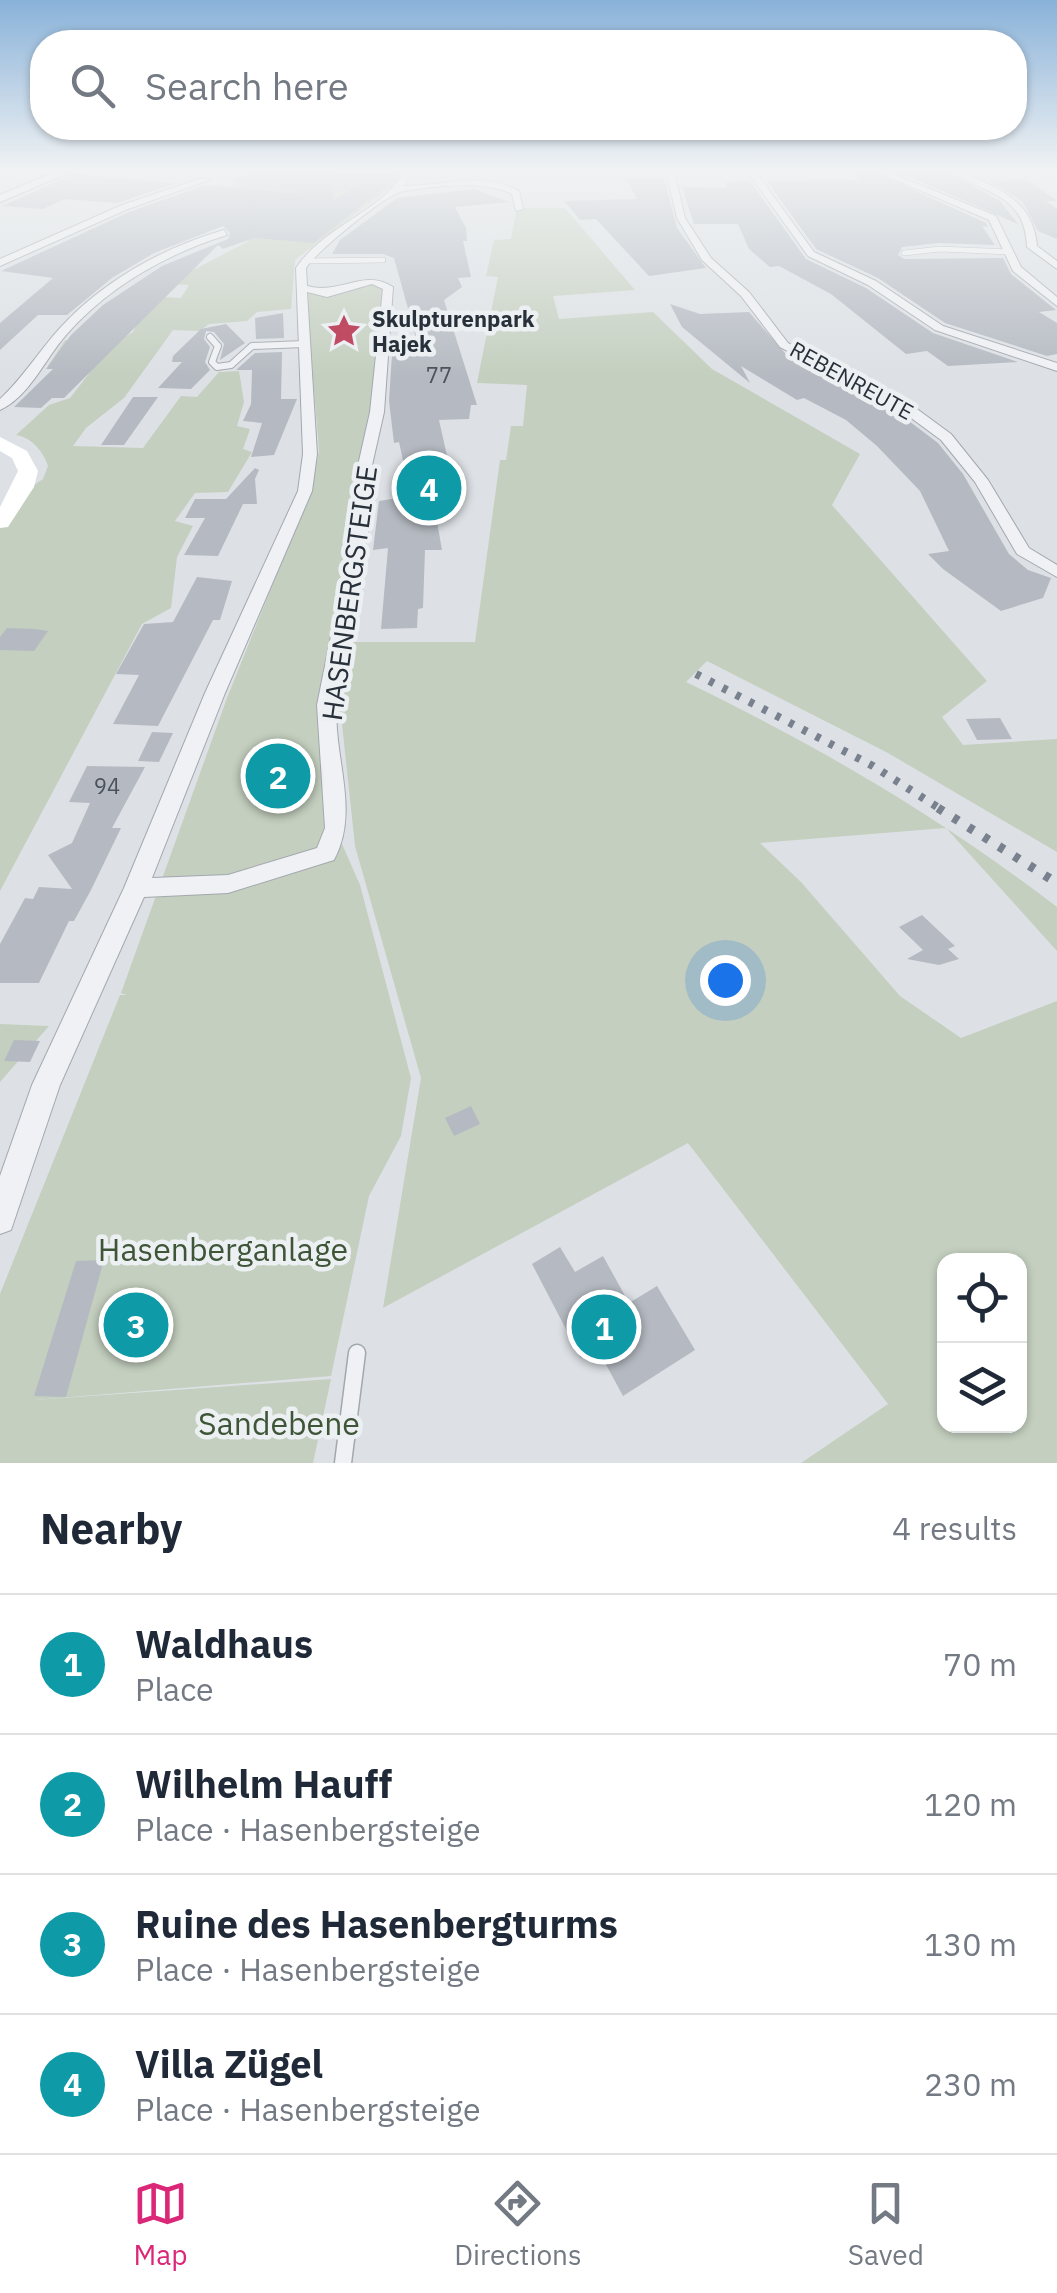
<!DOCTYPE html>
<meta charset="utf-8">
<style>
body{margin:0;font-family:"IBM Plex Sans",sans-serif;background:#f6f6f7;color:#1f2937}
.controls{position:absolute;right:30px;bottom:30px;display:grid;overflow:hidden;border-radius:20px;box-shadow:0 2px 8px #0004}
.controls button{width:90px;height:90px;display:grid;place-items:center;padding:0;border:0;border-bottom:2px solid #e0e1e3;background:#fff;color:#1f2937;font:50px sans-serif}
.you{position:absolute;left:725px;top:980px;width:35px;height:35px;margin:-25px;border:8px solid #fff;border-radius:50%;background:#1a73e8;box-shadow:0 0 0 15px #1a73e833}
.badge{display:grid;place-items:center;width:65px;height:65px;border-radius:50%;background:#db2777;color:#fff;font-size:32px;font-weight:700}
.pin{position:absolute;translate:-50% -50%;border:5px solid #fff;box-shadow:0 2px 10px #0006}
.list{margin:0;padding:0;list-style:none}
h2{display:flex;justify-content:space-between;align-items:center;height:130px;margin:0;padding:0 40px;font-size:42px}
h2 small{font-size:32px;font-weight:400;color:#747a83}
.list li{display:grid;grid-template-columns:65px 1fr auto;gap:30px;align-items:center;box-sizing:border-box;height:140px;padding:0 40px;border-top:2px solid #e0e1e3}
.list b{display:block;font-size:38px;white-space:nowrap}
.list p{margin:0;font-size:32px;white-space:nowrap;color:#747a83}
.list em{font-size:32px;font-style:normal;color:#747a83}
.icon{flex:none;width:55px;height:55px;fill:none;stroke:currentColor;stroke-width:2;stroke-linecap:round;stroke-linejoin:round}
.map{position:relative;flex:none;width:1057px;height:1463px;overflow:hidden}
.search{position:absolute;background:#fff;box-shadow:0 2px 8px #0004;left:30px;right:30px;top:30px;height:110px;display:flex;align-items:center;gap:25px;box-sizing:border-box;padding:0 35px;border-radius:40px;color:#747a83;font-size:38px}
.sheet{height:690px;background:#fff}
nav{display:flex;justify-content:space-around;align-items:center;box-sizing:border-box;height:140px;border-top:2px solid #e0e1e3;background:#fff;font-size:28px;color:#747a83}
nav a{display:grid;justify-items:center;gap:5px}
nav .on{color:#db2777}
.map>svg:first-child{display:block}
</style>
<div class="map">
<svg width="1057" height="1463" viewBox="0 0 1057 1463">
<rect width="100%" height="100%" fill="#dde1e5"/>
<path fill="#c4cfbf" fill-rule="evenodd" d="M 262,171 L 401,173 L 395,184 L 295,260 L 291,309 L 257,312 L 247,321 L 209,324 L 200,331 L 173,330 L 124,398 L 86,428 L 73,446 L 143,448 L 181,396 L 197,397 L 219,372 L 239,371 L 244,402 L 237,426 L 250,429 L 243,449 L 252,452 L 228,492 L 195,493 L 175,521 L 193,526 L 177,557 L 171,608 L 142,624 L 0,891 L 0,508 L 43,479 L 48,466 C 43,450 30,437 16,435 L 49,405 L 70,398 L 91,371 L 48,366 L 65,340 L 117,342 L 133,332 L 148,296 L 181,298 L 189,285 L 166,284 L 249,241 L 199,196 L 238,184 L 228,180 Z
M 517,208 L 565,208 L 635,290 L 553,296 L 559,319 L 653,312 L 712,369 L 860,454 L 832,505 L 987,681 L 942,717 L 963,745 L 1057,739 L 1057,852 L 888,753 L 707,661 L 686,682 C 817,745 941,818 1057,907 L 1057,951 L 946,828 L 760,843 L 801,882 L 900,996 L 961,1038 L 1057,1001 L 1057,1463 L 801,1463 L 888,1404 L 688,1143 L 383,1308 L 421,1078 L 355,846 L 340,705 L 346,642 L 475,642 L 500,460 L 506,460 L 511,426 L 523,426 L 527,385 L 477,383 L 498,277 L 486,276 L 494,240 L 511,239 ZM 944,1260 L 1020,1260 L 1020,1426 L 944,1426 Z
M 373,282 L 386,287 L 361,514 L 325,705 L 335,828 L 360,885 L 411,1078 L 401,1136 L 369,1196 L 331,1376 L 34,1400 L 331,1379 L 313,1463 L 0,1463 L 0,1294 L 120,995 L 127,995 L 121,993 L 227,698 L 311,489 L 319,451 L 306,290 L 326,296 Z
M 0,1024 L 49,1026 L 0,1082 Z"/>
<path fill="#b5bac2" d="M 247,171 L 331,171 L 334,201 L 367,177 L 395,179 L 314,243 L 254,238 L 223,249 L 218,245 L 64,398 L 52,398 L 41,408 L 14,407 L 53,369 L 46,369 L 71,335 L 103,305 L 162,266 L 228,239 L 230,233 L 223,226 L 154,253 L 112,278 L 67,315 L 38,315 L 0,350 L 0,323 L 53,278 L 1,271 L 129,212 L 205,185 L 301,194 Z
M 851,171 L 872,171 L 986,223 L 988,227 L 982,226 L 995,245 L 939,243 L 902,247 L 898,255 L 904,259 L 1003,258 L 1011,274 L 1056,310 L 1039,312 L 1057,323 L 1057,354 L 1047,356 L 945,323 L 878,278 L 816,249 L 767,181 L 860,180 Z
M 896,171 L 946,171 L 1000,201 L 1018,224 Z
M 74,174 L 176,183 L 118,203 L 64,199 L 43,209 L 2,206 Z
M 626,178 L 664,178 L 677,228 L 706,268 L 649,276 L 596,219 L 580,220 L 564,201 L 637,199 Z
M 1028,180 L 1057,201 L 1046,201 L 1057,209 L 1057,239 L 1038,231 L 1023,202 L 990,181 Z
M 750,181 L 806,259 L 866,288 L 933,333 L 1018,362 L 948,366 L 927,351 L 906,354 L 831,294 L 779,266 L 770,267 L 749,249 L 738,224 L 694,224 L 682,187 L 728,188 L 725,182 Z
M 474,189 L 509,202 L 455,207 L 466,228 L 467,241 L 463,241 L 471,277 L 458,278 L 462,287 L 444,300 L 477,405 L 471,405 L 469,419 L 439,420 L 452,478 L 461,484 L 435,510 L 442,550 L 425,550 L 423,608 L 418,609 L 417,628 L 381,629 L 388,548 L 373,550 L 379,501 L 404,497 L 402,479 L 407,479 L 399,442 L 394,443 L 389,401 L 392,354 L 420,352 L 394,258 L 383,254 L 332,254 L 340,240 L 397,198 Z
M 670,304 L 700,314 L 749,312 L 791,360 L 905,418 L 938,443 L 963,474 L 1009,554 L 1028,570 L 1051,578 L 1043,598 L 1001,611 L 943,569 L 928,554 L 949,551 L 920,491 L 877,446 L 846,420 L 804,398 L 797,400 L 741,366 L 750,383 L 682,327 Z
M 283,313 L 284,338 L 256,339 L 255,318 Z
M 226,324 L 245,343 L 220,360 L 224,344 L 214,332 L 206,331 L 204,339 L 210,347 L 205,362 L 210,370 L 191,389 L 158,388 L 182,362 L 172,362 L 173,356 L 201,329 Z
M 282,352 L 281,399 L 297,399 L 274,455 L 251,457 L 262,423 L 243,421 L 251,404 L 252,370 L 236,370 L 255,353 Z
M 133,397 L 158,397 L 124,445 L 101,445 Z
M 255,468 L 259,470 L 255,479 L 257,504 L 243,504 L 218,556 L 184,555 L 205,518 L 185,518 L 195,499 L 226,499 Z
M 197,577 L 232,581 L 220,620 L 213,620 L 158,726 L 113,724 L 139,675 L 116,674 L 144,624 L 173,622 Z
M 7,628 L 35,629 L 48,631 L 34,651 L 0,650 L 0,637 Z
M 1000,718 L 1012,739 L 977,740 L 966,719 Z
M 152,732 L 173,733 L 159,762 L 138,761 Z
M 87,766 L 145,767 L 112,828 L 121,828 L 91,890 L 74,921 L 69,921 L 39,983 L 0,983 L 0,944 L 25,898 L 33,899 L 39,887 L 72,889 L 48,855 L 72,843 L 90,803 L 69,802 Z
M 922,915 L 955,946 L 948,949 L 959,959 L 939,965 L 907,959 L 923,950 L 899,927 Z
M 14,1040 L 40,1041 L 30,1062 L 4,1061 Z
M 471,1106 L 480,1124 L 454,1136 L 445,1118 Z
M 560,1247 L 575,1272 L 603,1256 L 629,1303 L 657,1286 L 695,1350 L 623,1396 L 597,1348 L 581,1358 L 532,1264 Z
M 104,1260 L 66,1397 L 34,1396 L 76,1261 Z
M120 1326a15 15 0 1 1 30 0a15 15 0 1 1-30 0Z"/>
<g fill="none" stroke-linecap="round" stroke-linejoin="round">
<g stroke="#a3a8ae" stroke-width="6">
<path id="service-far2" d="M 904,253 L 940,249 L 1009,252
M 304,261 L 383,260"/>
</g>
<g stroke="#a3a8ae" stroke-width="8">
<path id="service-far1" d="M 210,337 L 218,346 L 212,362 L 217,367 L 231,365 L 252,346 L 304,344"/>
</g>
<g stroke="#a3a8ae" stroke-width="19">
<path id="service" d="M 343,1463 L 357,1353"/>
</g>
<g stroke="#a3a8ae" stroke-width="2">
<path id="minor" d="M 405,171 L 413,171 L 404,186 C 444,186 482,171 519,191 L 523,209 L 516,211 L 512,194 C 485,180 434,186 404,191 C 387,193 317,251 306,268 L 307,286 C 342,295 363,268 393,287 L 384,412 L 366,492 L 372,513 C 360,575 344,639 337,702 C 332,755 361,810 334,860 L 228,893 L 144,897 L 60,1085 L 11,1230 L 0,1234 L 0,1176 L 32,1085 L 124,888 L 205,693 L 298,491 L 303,454 L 296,268 C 325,225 383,211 405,171 ZM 372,284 L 383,289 L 370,412 L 352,492 L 356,513 L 317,705 L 325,828 L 317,848 L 228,875 L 152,878 L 225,693 L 312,491 L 317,454 L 307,292 L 327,297 Z
M 666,171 L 674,171 L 685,218 L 711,258 L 749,292 L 788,343 L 917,409 L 951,434 L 988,480 L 1029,548 L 1057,565 L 1057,577 L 1017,554 L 975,482 L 941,440 L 907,415 L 780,347 L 741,296 L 702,260 L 677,218 Z
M 747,171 L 755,171 L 814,252 L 876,281 L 943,326 L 1057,363 L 1057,371 L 935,330 L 868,285 L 808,256 Z
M 875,171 L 886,171 L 996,216 L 1021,267 L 1057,297 L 1057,306 L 1013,271 L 989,220 Z
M 950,171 C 962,171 971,176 982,181 C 1013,195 1034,210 1037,246 L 1057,261 L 1057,269 L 1027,247 C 1025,194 987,195 950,171 Z
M 202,178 L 209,180 L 128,209 L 0,266 L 0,259 L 122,205 Z
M 224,230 L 227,235 C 166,254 108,287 66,335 C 45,359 29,397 0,410 L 0,399 C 23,378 39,351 60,328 C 103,281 162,248 224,230 Z"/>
</g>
<g stroke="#a3a8ae" stroke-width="3">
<path id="tertiary" d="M 58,171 L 72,171 L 0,202 L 0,195 Z"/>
</g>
<use href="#service-far2" stroke="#eff1f4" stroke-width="5"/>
<use href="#service-far1" stroke="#eff1f4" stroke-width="6"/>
<use href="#service" stroke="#eff1f4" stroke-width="16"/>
<use href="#minor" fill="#eff1f4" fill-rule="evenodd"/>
<use href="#tertiary" fill="#eff1f4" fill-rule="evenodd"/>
<path fill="#fff" fill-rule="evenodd" d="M 0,437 L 27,451 L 38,471 L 34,487 L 8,527 L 0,528 L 0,507 L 18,471 L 12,458 L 0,451 Z"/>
<path stroke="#78818d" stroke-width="8" stroke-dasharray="5 10" stroke-linecap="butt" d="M 696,674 L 873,766 L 942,810"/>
<path stroke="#78818d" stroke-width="9" stroke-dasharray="6 12" stroke-linecap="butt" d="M 938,808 L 1057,883"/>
</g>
<linearGradient id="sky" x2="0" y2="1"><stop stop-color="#89b2d9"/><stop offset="0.45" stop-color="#f0f2f3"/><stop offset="1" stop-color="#f0f2f3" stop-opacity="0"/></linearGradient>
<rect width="1057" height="376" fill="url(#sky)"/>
<defs>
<g id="sight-bare" transform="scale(2.7)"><path d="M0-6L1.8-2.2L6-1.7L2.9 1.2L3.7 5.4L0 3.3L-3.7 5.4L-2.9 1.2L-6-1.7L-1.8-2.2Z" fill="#c04c64" stroke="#ecf0f3" stroke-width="2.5" paint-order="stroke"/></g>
</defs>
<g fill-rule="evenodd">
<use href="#sight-bare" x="344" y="331"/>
</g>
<g text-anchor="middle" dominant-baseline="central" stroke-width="9" stroke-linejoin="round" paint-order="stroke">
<g font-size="22" font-weight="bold" fill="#28303a" stroke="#ecf0f3" text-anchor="start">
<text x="372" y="318">Skulpturenpark<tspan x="372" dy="25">Hajek</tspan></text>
</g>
<g font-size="22" fill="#4b525c">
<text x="439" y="374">77</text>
<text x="107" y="785">94</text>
</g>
<g font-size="22" fill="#28303a" stroke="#ecf0f3">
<text transform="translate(852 380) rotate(29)">REBENREUTE</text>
</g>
<g font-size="28" fill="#28303a" stroke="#ecf0f3">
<text transform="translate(349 593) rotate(-82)">HASENBERGSTEIGE</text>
</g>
<g font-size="32" fill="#3e5537" stroke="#ecf0f3">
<text x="223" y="1249">Hasenberganlage</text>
<text x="279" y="1423">Sandebene</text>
</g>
</g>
</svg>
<div class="controls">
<button><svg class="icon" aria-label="locate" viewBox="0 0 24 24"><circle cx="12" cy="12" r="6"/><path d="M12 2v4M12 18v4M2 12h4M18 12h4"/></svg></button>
<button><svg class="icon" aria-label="layers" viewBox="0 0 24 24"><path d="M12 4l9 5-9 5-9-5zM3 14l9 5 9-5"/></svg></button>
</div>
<div class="you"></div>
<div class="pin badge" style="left:604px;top:1327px;background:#0f9aa8">1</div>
<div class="pin badge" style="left:278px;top:776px;background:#0f9aa8">2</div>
<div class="pin badge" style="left:136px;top:1325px;background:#0f9aa8">3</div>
<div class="pin badge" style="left:429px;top:488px;background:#0f9aa8">4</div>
<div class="search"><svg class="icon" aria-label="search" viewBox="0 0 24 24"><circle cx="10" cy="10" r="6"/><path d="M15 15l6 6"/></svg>Search here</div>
</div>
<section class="sheet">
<h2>Nearby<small>4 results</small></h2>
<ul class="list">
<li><span class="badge" style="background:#0f9aa8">1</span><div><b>Waldhaus</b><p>Place</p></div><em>70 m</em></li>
<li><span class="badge" style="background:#0f9aa8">2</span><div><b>Wilhelm Hauff</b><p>Place · Hasenbergsteige</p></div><em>120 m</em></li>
<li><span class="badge" style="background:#0f9aa8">3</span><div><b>Ruine des Hasenbergturms</b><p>Place · Hasenbergsteige</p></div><em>130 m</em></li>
<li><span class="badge" style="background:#0f9aa8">4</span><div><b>Villa Zügel</b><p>Place · Hasenbergsteige</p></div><em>230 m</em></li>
</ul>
</section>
<nav>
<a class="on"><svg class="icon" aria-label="map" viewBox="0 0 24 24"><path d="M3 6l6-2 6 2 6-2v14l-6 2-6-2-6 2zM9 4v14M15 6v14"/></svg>Map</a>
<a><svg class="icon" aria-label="directions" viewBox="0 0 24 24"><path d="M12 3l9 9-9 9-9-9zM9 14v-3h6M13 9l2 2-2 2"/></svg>Directions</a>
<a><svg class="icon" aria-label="saved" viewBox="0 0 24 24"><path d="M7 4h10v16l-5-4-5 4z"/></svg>Saved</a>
</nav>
